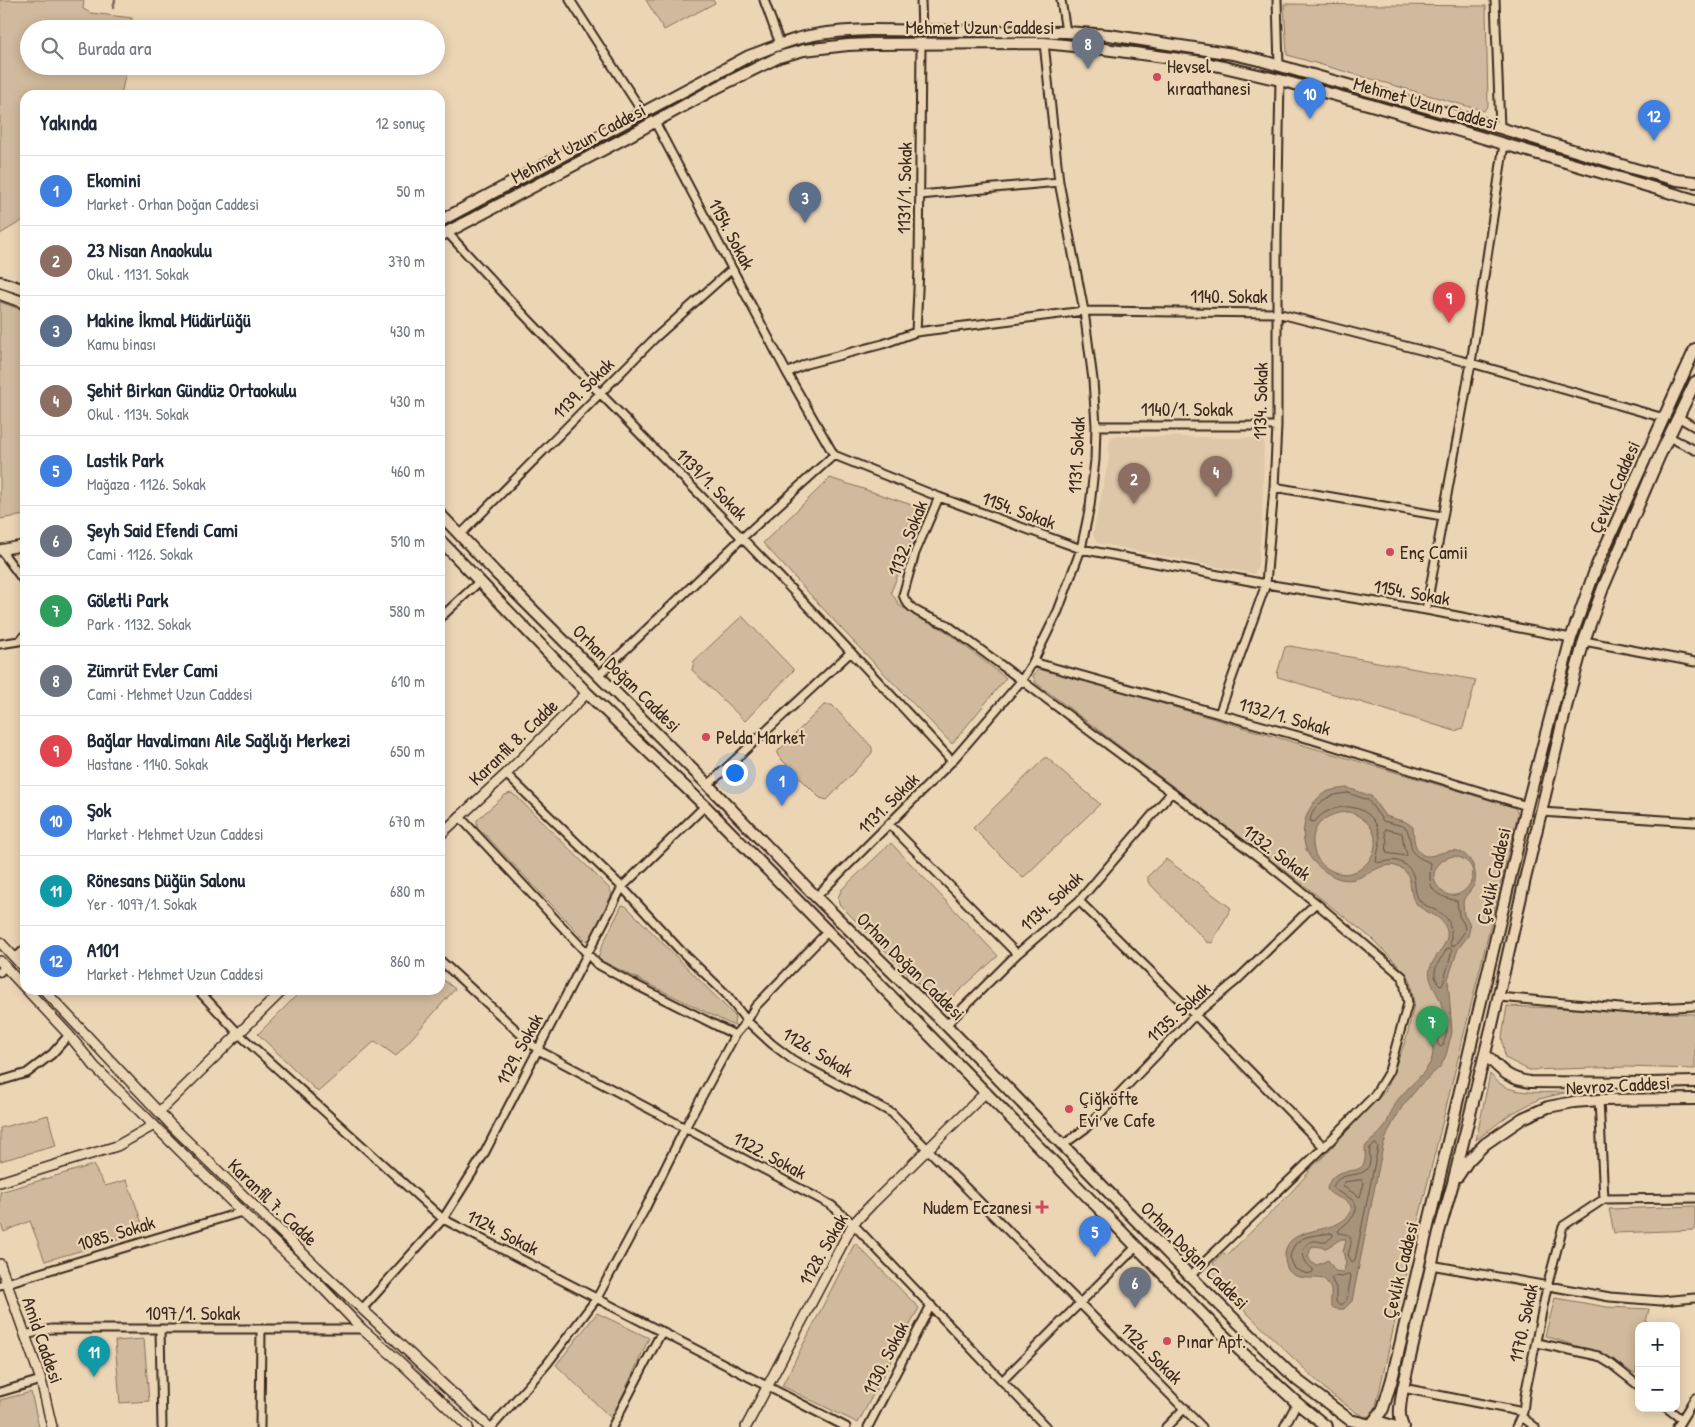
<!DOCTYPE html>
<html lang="tr">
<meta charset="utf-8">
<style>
body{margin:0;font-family:"Patrick Hand",sans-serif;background:#f2f2f3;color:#1f2937}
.controls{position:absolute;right:15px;bottom:15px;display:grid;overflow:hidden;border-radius:10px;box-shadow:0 2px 12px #0003}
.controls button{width:45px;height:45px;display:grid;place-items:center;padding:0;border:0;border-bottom:1px solid #e0e1e3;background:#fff;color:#1f2937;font:25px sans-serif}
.you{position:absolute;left:734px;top:772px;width:18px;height:18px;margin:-12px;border:4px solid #fff;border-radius:50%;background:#1a73e8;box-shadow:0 0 0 8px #1a73e833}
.badge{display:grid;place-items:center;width:32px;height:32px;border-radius:50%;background:#d1495b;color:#fff;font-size:16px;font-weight:700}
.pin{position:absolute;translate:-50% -41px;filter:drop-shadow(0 1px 2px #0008)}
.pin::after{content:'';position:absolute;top:26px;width:18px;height:15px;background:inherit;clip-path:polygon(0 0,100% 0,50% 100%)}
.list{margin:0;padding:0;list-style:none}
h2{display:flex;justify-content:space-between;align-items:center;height:65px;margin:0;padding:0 20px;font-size:21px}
h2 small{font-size:16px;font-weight:400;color:#747a83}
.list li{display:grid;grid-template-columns:32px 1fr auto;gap:15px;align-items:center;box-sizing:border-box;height:70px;padding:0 20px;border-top:1px solid #e0e1e3}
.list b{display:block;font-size:19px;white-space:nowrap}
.list p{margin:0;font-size:16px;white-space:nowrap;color:#747a83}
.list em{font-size:16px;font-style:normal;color:#747a83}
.icon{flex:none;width:28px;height:28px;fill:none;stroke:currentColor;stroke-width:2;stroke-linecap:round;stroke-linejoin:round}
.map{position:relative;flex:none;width:1695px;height:1427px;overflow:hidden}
.search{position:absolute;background:#fff;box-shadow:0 2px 12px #0003;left:20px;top:20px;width:425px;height:55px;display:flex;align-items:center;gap:12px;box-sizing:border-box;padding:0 18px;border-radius:28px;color:#747a83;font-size:19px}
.panel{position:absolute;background:#fff;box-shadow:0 2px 12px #0003;left:20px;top:90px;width:425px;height:905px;border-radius:15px}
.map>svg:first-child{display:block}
</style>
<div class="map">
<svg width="1695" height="1427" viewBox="0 0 1695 1427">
<rect width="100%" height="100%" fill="#ecd5b5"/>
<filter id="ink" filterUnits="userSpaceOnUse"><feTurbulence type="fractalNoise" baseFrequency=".02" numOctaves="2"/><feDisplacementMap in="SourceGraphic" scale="10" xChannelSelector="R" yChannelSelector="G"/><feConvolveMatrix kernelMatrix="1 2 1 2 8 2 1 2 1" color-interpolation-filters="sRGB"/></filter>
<g filter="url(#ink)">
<path fill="#ddc7a8" d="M 1112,436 L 1259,438 L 1264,441 L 1262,521 L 1258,566 L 1254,574 L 1097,543 L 1093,534 L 1109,458 L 1108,447 Z"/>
<path fill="#d0b99c" stroke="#86725d" d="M 0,0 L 84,0 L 83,9 L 91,13 L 132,18 L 131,29 L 29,29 L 29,66 L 127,66 L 121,95 L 25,95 L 25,219 L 0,234 Z
M 646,0 L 713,0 L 715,3 L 664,30 Z
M 1284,4 L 1486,6 L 1488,105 L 1484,111 L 1287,55 Z
M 0,302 L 25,311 L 25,515 L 0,519 Z
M 830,478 L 924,509 L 891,592 L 900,606 L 944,630 L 1006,678 L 952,744 L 851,639 L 763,543 Z
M 742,616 L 794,670 L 745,721 L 692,670 L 694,661 Z
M 1290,646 L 1476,680 L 1463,728 L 1455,731 L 1278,677 L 1277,674 L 1285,647 Z
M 1039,668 L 1048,670 L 1514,807 L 1518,813 L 1409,1259 L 1374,1415 L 1365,1417 L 1357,1413 L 1327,1391 L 1210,1277 L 1212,1270 L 1215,1267 L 1213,1263 L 1224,1253 L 1227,1255 L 1284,1200 L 1309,1172 L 1308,1170 L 1323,1157 L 1367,1109 L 1384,1093 L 1389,1084 L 1407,1036 L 1414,1004 L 1410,979 L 1400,967 L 1370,937 L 1305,886 L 1036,683 L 1033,676 Z
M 824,705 L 832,705 L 872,747 L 872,753 L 827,800 L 820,798 L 778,756 L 778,751 Z
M 1046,757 L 1100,804 L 1023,878 L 973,828 Z
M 511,793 L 517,797 L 610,889 L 612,894 L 591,939 L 586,941 L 477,826 L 477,820 L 505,795 Z
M 891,843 L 998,956 L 941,1007 L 839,904 L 838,897 L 842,889 Z
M 1166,859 L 1231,908 L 1212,943 L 1207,942 L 1148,882 L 1148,876 Z
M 622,905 L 626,906 L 735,1016 L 734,1026 L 598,959 L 601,948 Z
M 440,977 L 455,989 L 396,1056 L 375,1041 L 318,1092 L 258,1034 L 302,990 L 440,990 Z
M 1507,1006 L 1695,1014 L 1695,1069 L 1626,1067 L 1529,1070 L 1505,1058 L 1502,1037 Z
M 1490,1074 C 1494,1078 1498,1082 1502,1085 C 1517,1095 1550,1092 1568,1092 L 1539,1099 L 1509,1115 L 1476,1140 Z
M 48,1115 L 56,1146 L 0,1161 L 0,1128 Z
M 93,1165 L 105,1186 L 127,1180 L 145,1232 L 45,1261 L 30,1221 L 4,1232 L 0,1222 L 0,1192 Z
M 1695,1206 L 1695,1230 L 1614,1233 L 1609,1209 Z
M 855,1243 L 919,1308 L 858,1423 L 782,1386 Z
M 1555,1298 L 1607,1307 L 1649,1309 L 1645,1326 L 1639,1326 L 1639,1355 L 1635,1374 L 1602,1354 L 1545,1336 Z
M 597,1313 L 649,1338 L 612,1419 L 556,1365 Z
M 144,1339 L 149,1401 L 120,1403 L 115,1341 Z
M 31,1392 L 39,1427 L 0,1427 L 0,1400 Z"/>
<path fill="#a7927a" stroke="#7c6855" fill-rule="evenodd" d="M 1348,788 L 1371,796 L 1385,816 L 1406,822 L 1413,827 C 1414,837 1413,849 1423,855 C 1436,861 1456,837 1472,863 C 1475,869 1476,876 1475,882 C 1473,890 1465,894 1463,902 L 1464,915 L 1469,922 L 1470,928 L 1468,936 L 1458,949 L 1448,979 L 1452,1032 L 1446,1055 L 1441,1066 L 1421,1084 L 1402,1107 L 1389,1130 L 1383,1146 L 1352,1301 L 1344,1309 C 1326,1310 1332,1302 1331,1290 C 1330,1286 1327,1282 1324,1279 C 1308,1276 1287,1283 1285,1259 C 1283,1224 1330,1236 1347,1217 C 1347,1216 1351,1211 1351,1210 C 1353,1198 1332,1199 1327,1189 C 1333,1162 1358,1178 1364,1163 C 1366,1158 1365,1152 1365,1147 C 1370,1140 1379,1136 1384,1128 C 1389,1120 1391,1110 1397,1101 C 1406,1088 1425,1075 1431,1061 C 1436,1048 1429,1041 1432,1032 C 1435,1026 1440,1022 1442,1015 C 1445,998 1426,984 1430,969 C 1433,956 1452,943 1446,928 C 1441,913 1423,914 1415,902 C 1407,890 1415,873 1398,867 C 1372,856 1358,903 1316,864 C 1296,846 1301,809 1323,794 C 1331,789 1339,789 1348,788 ZM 1349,812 C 1400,829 1367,889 1330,870 C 1322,866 1316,859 1314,850 C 1308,826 1327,812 1349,812 ZM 1454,856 C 1495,864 1459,915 1438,887 C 1427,873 1440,858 1454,856 ZM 1341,1239 L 1345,1239 L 1346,1241 L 1343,1252 L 1346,1263 L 1344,1270 L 1342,1272 L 1335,1271 L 1328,1260 L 1317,1265 L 1312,1263 L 1308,1257 L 1311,1247 L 1314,1246 L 1326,1248 Z"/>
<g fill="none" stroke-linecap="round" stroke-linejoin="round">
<path stroke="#665443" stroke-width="1" d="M 1348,793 L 1368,800 L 1383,821 L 1403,826 L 1407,829 C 1415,852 1405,852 1431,863 C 1428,889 1431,894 1457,901 L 1459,916 L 1464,924 L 1465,929 L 1463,934 L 1454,946 L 1451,946 L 1450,944 C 1453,927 1450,916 1433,909 C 1428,906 1423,905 1420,901 C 1410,888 1421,873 1402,863 C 1392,857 1385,864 1376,862 C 1377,851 1382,844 1379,832 C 1371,801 1332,800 1314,822 L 1310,821 C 1313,802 1330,794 1348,793 Z
M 1386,829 L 1402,833 L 1404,847 L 1407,854 L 1406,856 L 1386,853 L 1387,841 L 1385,832 Z
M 1450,948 L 1452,951 L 1443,984 L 1440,985 C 1428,972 1440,961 1447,949 Z
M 1443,1025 L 1446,1026 L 1447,1031 L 1443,1045 L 1441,1047 L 1439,1046 L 1436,1037 Z
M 1376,1144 L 1378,1147 L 1355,1260 L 1352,1262 L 1348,1255 C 1351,1243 1356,1235 1339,1233 L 1338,1231 C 1342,1226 1348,1223 1352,1218 C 1367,1197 1337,1196 1333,1187 C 1340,1167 1367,1183 1370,1161 C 1370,1157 1369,1153 1370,1148 Z
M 1362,1180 L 1364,1183 L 1360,1197 L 1342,1186 L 1345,1182 Z
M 1330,1233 L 1333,1234 L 1333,1236 L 1326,1242 C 1320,1243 1315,1239 1310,1242 C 1298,1249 1304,1264 1313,1269 L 1313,1272 L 1307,1274 L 1295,1269 L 1290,1257 C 1295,1233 1312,1237 1330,1233 Z
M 1349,1274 L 1351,1276 L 1347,1299 L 1343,1304 L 1338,1304 L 1336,1302 L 1336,1288 L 1331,1278 L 1334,1276 L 1342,1277 Z"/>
<path stroke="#7c6855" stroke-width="2.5" d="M 113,8 L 115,0"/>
<g stroke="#3b2a1e" stroke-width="11">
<path id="minor" d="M 570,0 L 643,113
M 764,0 L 780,44
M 921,0 L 922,31
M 1061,0 L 1066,32
M 1277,0 L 1279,66
M 1495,0 L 1500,128
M 655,122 L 787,373 L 834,455 L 939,497 L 1081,549 L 1266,584 L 1426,610 L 1571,638
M 920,195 L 1059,182
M 447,232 C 542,337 643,436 742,538 C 813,611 883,686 952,761
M 916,332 L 919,269 L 921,44
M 787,373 L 806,364 L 883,344 L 916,332 L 1084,311 L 1277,313 L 1471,363 L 1664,418
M 1678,417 L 1695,427
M 1096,426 L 1277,426
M 1669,437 L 1695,450
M 1274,487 L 1442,516
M 939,497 L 915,553 L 903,595 C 908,612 932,618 946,624 L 1265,862 L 1316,903 L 1403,977 L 1408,1003 L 1389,1071 L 1374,1096 L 1324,1147 L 1190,1276
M 461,534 L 655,338 L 732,269
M 1,550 L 25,583
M 1426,610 L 1471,363 L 1504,144
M 440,618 L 480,581
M 1584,641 L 1695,662
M 0,644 L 19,641 L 25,635
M 1033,662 L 1313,740 L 1527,806
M 599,675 L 742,538 L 834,455
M 1219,714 L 1266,584 L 1274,487 L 1277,426 L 1277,238 L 1280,80
M 506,774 L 622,887 L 679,949 L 726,994 L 747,1021 L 772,1044 L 793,1060 L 892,1113 L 1202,1427
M 708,785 L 851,652
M 1541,812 L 1695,822
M 459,816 L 597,964 L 628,981 L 735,1035
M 890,825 L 1017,954
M 816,897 L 952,761 L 1022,680 L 1033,662 L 1058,611 L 1081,549 L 1090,506 L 1095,460 L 1096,426 L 1093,380 L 1084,311 L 1059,182 L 1044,43
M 1079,901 L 1195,1015 L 1324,1147
M 15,958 L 25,949
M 440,960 L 538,1050 L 831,1205 L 853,1224 L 1046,1427
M 0,972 L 5,966
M 198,990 L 239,1034 L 443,1219 L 846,1427
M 1499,997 L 1631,1009 L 1695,1006
M 946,1025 L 1017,954 L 1079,901 L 1171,793
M 0,1081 L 27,1073 L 52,1054 L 69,1035
M 1599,1100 L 1604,1199
M 1063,1145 L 1086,1128 L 1195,1015 L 1236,981 L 1316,903
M 1431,1265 L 1610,1297 L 1661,1301 L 1695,1298
M 0,1285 L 242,1212
M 363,1308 L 443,1219 L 484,1154 L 622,887 L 705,806
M 160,1329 L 162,1427
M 25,1335 L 51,1329 L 362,1329
M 1537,1343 L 1598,1356 L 1611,1364 L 1639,1386
M 1002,1381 L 1137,1246
M 1403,1388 L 1523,1412
M 0,1392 L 41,1380
M 1667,1408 L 1681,1419
M 1522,1417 L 1535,1427
M 260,1427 L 261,1329
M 492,1427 L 547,1364 L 597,1298 L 645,1209 L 685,1128 L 735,1035 L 747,1021 L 755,1007 L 828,931
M 612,1427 L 662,1331
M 868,1427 L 931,1305
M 1166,1427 L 1185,1408
M 1284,1427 L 1297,1403
M 1516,1427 L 1523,1412 L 1525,1395 L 1547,1287 L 1563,1226 L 1604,1199 L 1695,1198
M 1677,1427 L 1695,1398"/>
</g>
<g stroke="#3b2a1e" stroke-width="12">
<path id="tertiary" d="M 0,550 L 25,545
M 440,835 L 506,774 L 587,693
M 0,942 L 25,969
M 0,961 L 25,988
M 27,990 L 69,1035 L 95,1067 L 242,1212 L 316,1281 L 362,1329 L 398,1360 L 468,1427
M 44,990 L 172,1126 L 317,1267 L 489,1427
M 159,1112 L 283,990
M 0,1182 L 117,1146 L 154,1125
M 0,1264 L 41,1380 L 52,1427
M 746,1427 L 853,1224 L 872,1204 L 986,1092"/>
</g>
<g stroke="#3b2a1e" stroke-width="14">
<path id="secondary" d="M 440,221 L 749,56 C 766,50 782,43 800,38 C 823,32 847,31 870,30 L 1066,32 L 1109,35 L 1233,54 L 1263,61 L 1500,128 L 1635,169 L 1677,180 L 1695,182
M 440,236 L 627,137 L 716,88 L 779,57 L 804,50 L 848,45 L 872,44 L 1044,43 L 1104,49 L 1202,62 L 1280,80 L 1371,105 L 1695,200
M 0,282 L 25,290
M 0,294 L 25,303
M 440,514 L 496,573 L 708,785 L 816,897 L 946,1025 L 1190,1276 L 1297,1380 L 1350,1420 L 1371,1425 L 1383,1409 L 1392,1379 L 1527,806 L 1571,638 L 1597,565 L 1695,349
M 440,540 L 587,693 L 705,806 L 1220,1332 L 1297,1403 L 1327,1427
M 1485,1054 C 1500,1069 1507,1079 1530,1082 L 1649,1083 L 1695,1082
M 1458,1176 L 1468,1161 L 1485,1144 L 1523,1118 L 1548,1107 L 1574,1102 L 1599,1100 L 1695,1099
M 1368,1426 L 1383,1423 L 1396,1427
M 1403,1427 C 1397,1415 1401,1401 1403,1388 L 1439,1232 L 1453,1183 L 1492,1025 L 1525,879 L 1569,695 L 1584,641 L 1603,588 L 1659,457 L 1695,382"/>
</g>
<use href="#minor" stroke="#ecd5b5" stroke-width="7"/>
<use href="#tertiary" stroke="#ecd5b5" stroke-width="9"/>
<use href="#secondary" stroke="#ecd5b5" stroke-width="10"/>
</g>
</g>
<g fill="#d1495b" stroke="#ecd5b5" stroke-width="2">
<circle cx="1157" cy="77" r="5"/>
<circle cx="1390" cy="552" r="5"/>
<circle cx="706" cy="737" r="5"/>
<circle cx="1069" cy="1109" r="5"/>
<path d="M1039.5 1199.5h5v5h5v5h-5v5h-5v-5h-5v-5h5z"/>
<circle cx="1167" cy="1341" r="5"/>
</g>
<g text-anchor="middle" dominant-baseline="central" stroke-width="4.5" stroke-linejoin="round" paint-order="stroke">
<g font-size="19" fill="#3b2a1e" stroke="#ecd5b5">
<text x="980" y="27">Mehmet Uzun Caddesi</text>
<text transform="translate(1426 103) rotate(16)">Mehmet Uzun Caddesi</text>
<text transform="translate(578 143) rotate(-28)">Mehmet Uzun Caddesi</text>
<text transform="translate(904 188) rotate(-89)">1131/1. Sokak</text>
<text transform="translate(732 234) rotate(62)">1154. Sokak</text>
<text x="1229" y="296">1140. Sokak</text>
<text transform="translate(583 388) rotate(-45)">1139. Sokak</text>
<text transform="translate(1260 401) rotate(-89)">1134. Sokak</text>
<text x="1187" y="409">1140/1. Sokak</text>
<text transform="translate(1076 455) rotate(-87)">1131. Sokak</text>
<text transform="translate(712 484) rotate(45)">1139/1. Sokak</text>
<text transform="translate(1614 487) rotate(-66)">Çevlik Caddesi</text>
<text transform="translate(1019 510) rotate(20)">1154. Sokak</text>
<text transform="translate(907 538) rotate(-69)">1132. Sokak</text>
<text transform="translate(1412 592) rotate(10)">1154. Sokak</text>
<text transform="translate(627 678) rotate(45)">Orhan Doğan Caddesi</text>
<text transform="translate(1285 716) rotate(16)">1132/1. Sokak</text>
<text transform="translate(513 742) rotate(-44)">Karanfil 8. Cadde</text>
<text transform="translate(888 803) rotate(-45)">1131. Sokak</text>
<text transform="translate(1277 852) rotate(37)">1132. Sokak</text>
<text transform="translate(1493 876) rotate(-77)">Çevlik Caddesi</text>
<text transform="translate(1051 901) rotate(-43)">1134. Sokak</text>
<text transform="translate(911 966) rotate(45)">Orhan Doğan Caddesi</text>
<text transform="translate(1178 1012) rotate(-43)">1135. Sokak</text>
<text transform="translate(519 1049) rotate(-62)">1129. Sokak</text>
<text transform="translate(818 1052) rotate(31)">1126. Sokak</text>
<text transform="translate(1618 1085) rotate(-3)">Nevroz Caddesi</text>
<text transform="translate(770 1155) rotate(28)">1122. Sokak</text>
<text transform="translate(273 1202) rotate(44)">Karanfil 7. Cadde</text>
<text transform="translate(503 1232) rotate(27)">1124. Sokak</text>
<text transform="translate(116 1233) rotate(-17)">1085. Sokak</text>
<text transform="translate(823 1249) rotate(-60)">1128. Sokak</text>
<text transform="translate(1195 1255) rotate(45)">Orhan Doğan Caddesi</text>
<text transform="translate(1400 1270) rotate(-76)">Çevlik Caddesi</text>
<text x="193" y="1313">1097/1. Sokak</text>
<text transform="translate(1523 1323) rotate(-78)">1170. Sokak</text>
<text transform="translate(43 1340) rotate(71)">Amid Caddesi</text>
<text transform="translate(1152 1353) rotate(45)">1126. Sokak</text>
<text transform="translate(885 1358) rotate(-63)">1130. Sokak</text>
</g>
<g font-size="19" fill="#3b2a1e" stroke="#ecd5b5" text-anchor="start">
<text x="1167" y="66">Hevsel<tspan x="1167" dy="22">kıraathanesi</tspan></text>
<text x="1400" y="552">Enç Camii</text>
<text x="716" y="737">Pelda Market</text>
<text x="1079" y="1098">Çiğköfte<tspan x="1079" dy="22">Evi ve Cafe</tspan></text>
<text x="1032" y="1207" text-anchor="end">Nudem Eczanesi</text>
<text x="1177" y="1341">Pınar Apt.</text>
</g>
</g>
</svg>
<div class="controls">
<button>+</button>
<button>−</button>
</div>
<div class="you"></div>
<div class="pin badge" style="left:782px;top:806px;background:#3f7fe0">1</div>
<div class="pin badge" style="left:1134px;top:504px;background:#8d6e63">2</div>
<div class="pin badge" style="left:805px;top:223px;background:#5c6f8a">3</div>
<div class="pin badge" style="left:1216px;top:497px;background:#8d6e63">4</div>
<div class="pin badge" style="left:1095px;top:1257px;background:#3f7fe0">5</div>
<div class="pin badge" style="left:1135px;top:1308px;background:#6b7280">6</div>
<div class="pin badge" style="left:1432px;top:1047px;background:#2e9e5b">7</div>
<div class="pin badge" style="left:1088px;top:69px;background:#6b7280">8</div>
<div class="pin badge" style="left:1449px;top:323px;background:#e0444e">9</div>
<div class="pin badge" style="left:1310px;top:119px;background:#3f7fe0">10</div>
<div class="pin badge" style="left:94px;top:1377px;background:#0f9aa8">11</div>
<div class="pin badge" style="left:1654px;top:141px;background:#3f7fe0">12</div>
<div class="search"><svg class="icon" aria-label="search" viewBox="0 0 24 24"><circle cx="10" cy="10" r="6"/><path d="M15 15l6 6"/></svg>Burada ara</div>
<section class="panel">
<h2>Yakında<small>12 sonuç</small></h2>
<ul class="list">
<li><span class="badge" style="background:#3f7fe0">1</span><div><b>Ekomini</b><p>Market · Orhan Doğan Caddesi</p></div><em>50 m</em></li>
<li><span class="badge" style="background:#8d6e63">2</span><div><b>23 Nisan Anaokulu</b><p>Okul · 1131. Sokak</p></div><em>370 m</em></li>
<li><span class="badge" style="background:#5c6f8a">3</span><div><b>Makine İkmal Müdürlüğü</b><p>Kamu binası</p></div><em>430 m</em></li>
<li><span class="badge" style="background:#8d6e63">4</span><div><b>Şehit Birkan Gündüz Ortaokulu</b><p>Okul · 1134. Sokak</p></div><em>430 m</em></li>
<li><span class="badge" style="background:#3f7fe0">5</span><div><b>Lastik Park</b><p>Mağaza · 1126. Sokak</p></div><em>460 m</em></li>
<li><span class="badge" style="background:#6b7280">6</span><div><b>Şeyh Said Efendi Cami</b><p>Cami · 1126. Sokak</p></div><em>510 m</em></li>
<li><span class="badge" style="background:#2e9e5b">7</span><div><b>Göletli Park</b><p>Park · 1132. Sokak</p></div><em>580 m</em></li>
<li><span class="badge" style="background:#6b7280">8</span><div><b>Zümrüt Evler Cami</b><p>Cami · Mehmet Uzun Caddesi</p></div><em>610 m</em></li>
<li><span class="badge" style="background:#e0444e">9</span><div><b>Bağlar Havalimanı Aile Sağlığı Merkezi</b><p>Hastane · 1140. Sokak</p></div><em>650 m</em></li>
<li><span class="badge" style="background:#3f7fe0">10</span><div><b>Şok</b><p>Market · Mehmet Uzun Caddesi</p></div><em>670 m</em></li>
<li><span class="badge" style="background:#0f9aa8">11</span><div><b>Rönesans Düğün Salonu</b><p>Yer · 1097/1. Sokak</p></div><em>680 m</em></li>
<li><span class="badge" style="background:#3f7fe0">12</span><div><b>A101</b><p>Market · Mehmet Uzun Caddesi</p></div><em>860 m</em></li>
</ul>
</section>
</div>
